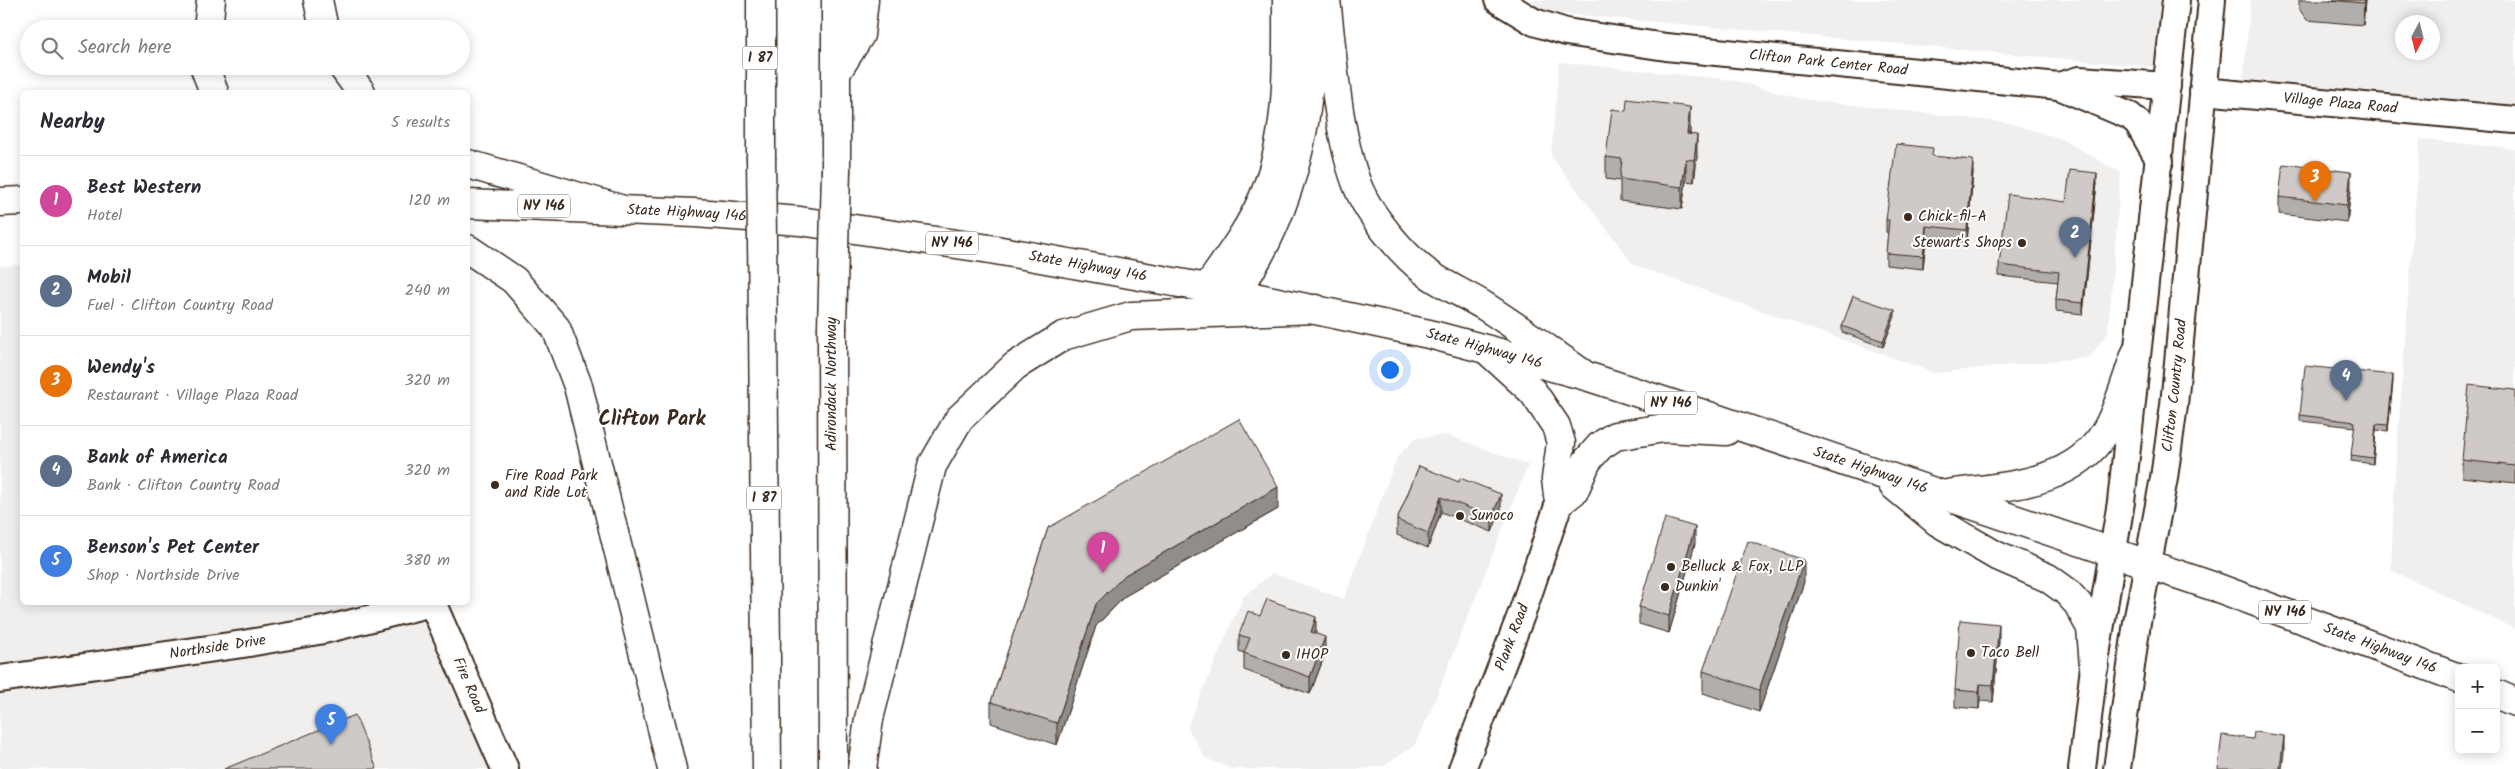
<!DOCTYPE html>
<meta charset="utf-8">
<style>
body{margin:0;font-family:Kalam,sans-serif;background:#f2f2f3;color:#2b2b33}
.controls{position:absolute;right:15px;bottom:15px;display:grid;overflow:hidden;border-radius:8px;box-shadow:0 2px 12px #0003}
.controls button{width:45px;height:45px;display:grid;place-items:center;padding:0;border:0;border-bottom:1px solid #e1e1e2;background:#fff;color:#2b2b33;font:25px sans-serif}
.compass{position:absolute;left:2395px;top:15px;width:45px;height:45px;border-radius:50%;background:#fff;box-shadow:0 2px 12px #0003;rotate:187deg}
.you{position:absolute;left:1389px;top:369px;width:18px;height:18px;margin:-12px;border:4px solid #fff;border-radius:50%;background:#1a73e8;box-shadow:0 0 0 8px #1a73e833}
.badge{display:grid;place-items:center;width:32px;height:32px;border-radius:50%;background:#db2777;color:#fff;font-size:16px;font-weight:700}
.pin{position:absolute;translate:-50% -41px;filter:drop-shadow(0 1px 2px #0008)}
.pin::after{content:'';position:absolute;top:26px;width:18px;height:15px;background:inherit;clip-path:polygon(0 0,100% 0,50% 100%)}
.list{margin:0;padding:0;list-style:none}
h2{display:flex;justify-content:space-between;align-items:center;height:65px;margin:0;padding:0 20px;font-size:21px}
h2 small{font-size:16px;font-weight:400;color:#7c7c81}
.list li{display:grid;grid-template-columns:32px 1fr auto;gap:15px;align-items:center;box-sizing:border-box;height:90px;padding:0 20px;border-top:1px solid #e1e1e2}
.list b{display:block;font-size:19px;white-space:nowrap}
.list p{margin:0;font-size:16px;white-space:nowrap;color:#7c7c81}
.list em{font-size:16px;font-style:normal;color:#7c7c81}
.icon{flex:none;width:28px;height:28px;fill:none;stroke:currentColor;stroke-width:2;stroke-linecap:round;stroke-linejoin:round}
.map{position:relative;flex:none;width:2515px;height:769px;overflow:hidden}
.search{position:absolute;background:#fff;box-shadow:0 2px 12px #0003;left:20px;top:20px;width:450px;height:55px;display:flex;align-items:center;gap:12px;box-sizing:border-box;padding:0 18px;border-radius:28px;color:#7c7c81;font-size:19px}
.panel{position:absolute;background:#fff;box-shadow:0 2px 12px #0003;left:20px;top:90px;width:450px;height:515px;border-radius:8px}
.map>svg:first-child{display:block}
</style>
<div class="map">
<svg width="2515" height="769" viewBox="0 0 2515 769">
<rect width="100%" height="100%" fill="#fff"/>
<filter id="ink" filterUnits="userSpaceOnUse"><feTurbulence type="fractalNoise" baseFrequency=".02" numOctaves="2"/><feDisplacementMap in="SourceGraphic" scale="10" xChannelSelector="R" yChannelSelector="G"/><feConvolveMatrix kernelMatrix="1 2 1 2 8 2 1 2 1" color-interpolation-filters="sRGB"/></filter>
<g filter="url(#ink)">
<path fill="#f1efee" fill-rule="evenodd" d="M 1528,0 L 2161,0 L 2153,67 L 1544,12 Z
M 2251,0 L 2515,0 L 2515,105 L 2243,79 ZM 2402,22 L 2432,22 L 2432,52 L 2402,52 Z
M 1559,62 L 1732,80 L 1802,99 L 2010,123 L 2062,139 L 2121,173 L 2108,332 L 2090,357 L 1935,373 L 1634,265 L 1551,156 Z
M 2420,139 L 2515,149 L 2515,629 L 2391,570 L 2395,474 Z
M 22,265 L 22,602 L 416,603 L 466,707 L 491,769 L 0,769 L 0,266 Z
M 1447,435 L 1528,465 L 1429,715 L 1414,746 L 1384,766 L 1360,769 L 1231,769 L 1205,758 L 1187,727 L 1243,597 L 1272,573 L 1344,599 L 1397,457 L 1416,438 Z"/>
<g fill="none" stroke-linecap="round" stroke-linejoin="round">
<g stroke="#3b2a1e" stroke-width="30">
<g id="minor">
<path id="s1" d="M 1498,0 L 1534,22 L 1566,32 L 1666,47 L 2059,86 L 2079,80 L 2167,86"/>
<path d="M 2059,86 L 2130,116 L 2138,123 L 2160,161"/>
<path id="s2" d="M 2203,91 L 2515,120"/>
<path id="s3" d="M 432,602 L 505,769"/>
<path id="s4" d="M 0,679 L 243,644 L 324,630 L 432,603"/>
<path id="s5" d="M 1462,769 L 1523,610 L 1559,503"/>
<path d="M 2082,769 L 2094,667 L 2121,502 L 2176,0"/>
<path id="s6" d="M 2117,769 L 2137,622 L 2164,478 L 2174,405 L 2212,0"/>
</g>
</g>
<g stroke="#3b2a1e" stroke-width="31">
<g id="major">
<path d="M 0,202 L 22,201"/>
<path id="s7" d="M 468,204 L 695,213 L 800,221 L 990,249 L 1235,293 L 1429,334 L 1586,376 L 1703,414 L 2218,588 L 2459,678"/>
<path d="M 1488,351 L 1533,392 L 1556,426 L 1561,443 L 1556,479 L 1559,503 L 1574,491 L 1587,461 L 1600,446 L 1615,436 L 1664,428 L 1726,431"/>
<path d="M 1893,485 L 1938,522 L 1995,555 L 2048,578 L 2066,591 L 2078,604 L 2091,628 L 2094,667"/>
<path d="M 1947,494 C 2004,486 2072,486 2105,432 C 2118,412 2127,376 2136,353"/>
<path d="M 2496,694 L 2515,702"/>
</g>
</g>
<g stroke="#3b2a1e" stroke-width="31">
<path id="highway" d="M 318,0 L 324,29
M 761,0 L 761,157
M 836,0 L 836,170
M 1326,0 C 1333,57 1337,134 1358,187 C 1369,215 1403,255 1427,273 C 1445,286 1467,295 1486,307 C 1520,329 1553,353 1586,376
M 208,29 L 211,0
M 204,66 L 214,92
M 342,66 L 361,92
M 836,73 L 860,35 L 864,0
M 468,164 L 620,209
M 468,249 L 514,280 L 556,328 L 578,386 L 672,769
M 1207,288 C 1227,259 1249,230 1263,198 C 1290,135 1287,67 1287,0
M 1235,293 C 1279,234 1304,153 1309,80 C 1311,53 1309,26 1308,0
M 763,322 L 767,769
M 832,329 L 833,769
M 862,769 L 869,719 L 932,466 L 959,419 L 1015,366 L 1063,336 L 1131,316 L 1316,309"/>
</g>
<use href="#minor" stroke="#fff" stroke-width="26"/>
<use href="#major" stroke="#fff" stroke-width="28"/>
<use href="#highway" stroke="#fff" stroke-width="28"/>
<g stroke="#3b2a1e" stroke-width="31" stroke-linecap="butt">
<path id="highway-bridge" d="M 761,157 L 763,322
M 832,329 L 836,170"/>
</g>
<use href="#highway-bridge" stroke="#fff" stroke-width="28"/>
</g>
<path fill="#b2aeab" stroke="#3b2a1e" d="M 2299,0 L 2365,0 L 2363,25 L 2307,20 L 2299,9 Z
M 1690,129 L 1690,134 L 1697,157 L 1694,182 L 1686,181 L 1682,209 L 1620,201 L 1620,181 L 1606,179 L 1606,157 Z
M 1933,156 L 1973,172 L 1967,242 L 1926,238 L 1923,269 L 1886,265 L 1886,253 L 1888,233 L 1886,232 L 1886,220 Z
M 2097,183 L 2083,314 L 2056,311 L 2056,300 L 2058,282 L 1999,276 L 1999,265 L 2066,202 Z
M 2351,189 L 2347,222 L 2279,214 L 2279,197 Z
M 1895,316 L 1883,347 L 1842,332 L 1842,326 Z
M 2393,381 L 2388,431 L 2376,430 L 2373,464 L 2351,461 L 2355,427 L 2300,421 L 2300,415 Z
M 2515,390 L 2515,483 L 2462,477 L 2462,460 Z
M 1419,466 L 1501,509 L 1492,532 L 1441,512 L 1428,548 L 1397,535 L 1397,520 Z
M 1278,509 L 1125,596 L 1096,626 L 1057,745 L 991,723 L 991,702 L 1048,528 Z
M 1695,544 L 1669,633 L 1639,624 L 1639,607 Z
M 1804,582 L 1759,712 L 1703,693 L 1703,671 Z
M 1316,634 L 1325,654 L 1310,694 L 1244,670 L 1244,653 L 1239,651 L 1239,635 Z
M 1999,641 L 1993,702 L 1980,701 L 1979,709 L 1955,707 L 1955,690 Z"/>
<path fill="#918d8b" stroke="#3b2a1e" d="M 2364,0 L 2365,0 L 2363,25 Z
M 1690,107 L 1690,129 L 1687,155 L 1687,134 Z
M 1697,135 L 1697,157 L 1694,182 L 1694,160 Z
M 1686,159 L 1686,181 L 1682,209 L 1682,187 Z
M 1973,160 L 1973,172 L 1967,242 L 1967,230 Z
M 2351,172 L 2351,189 L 2347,222 L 2347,205 Z
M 2097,173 L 2097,183 L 2083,314 L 2083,303 Z
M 1926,226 L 1926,238 L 1923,269 L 1923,256 Z
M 1895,310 L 1895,316 L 1883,347 L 1883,341 Z
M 2393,375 L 2393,381 L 2388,431 L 2388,425 Z
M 2376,424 L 2376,430 L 2373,464 L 2373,458 Z
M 1278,487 L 1278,509 L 1125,596 L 1096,626 L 1057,745 L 1057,723 L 1096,604 L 1125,575 Z
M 1501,494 L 1501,509 L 1492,532 L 1492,517 Z
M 1441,497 L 1441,512 L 1428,548 L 1428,533 Z
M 1695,527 L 1695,544 L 1669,633 L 1669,616 Z
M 1804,560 L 1804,582 L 1759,712 L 1759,690 Z
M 1316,617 L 1316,633 L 1311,649 L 1311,632 Z
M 1999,624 L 1999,641 L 1993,702 L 1993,685 Z
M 1325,637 L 1325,654 L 1310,694 L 1310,677 Z
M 1980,684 L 1980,701 L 1979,709 L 1979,692 Z
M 2284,736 L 2284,753 L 2282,769 L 2280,769 Z"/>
<path fill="#cfcac7" stroke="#3b2a1e" d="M 2330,0 L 2364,0 L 2363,3 Z
M 1627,99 L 1690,107 L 1687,134 L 1697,135 L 1694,160 L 1686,159 L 1682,187 L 1620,179 L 1622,159 L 1606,157 L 1612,109 L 1626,111 Z
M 1896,144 L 1933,148 L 1932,156 L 1973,160 L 1967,230 L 1926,226 L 1923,256 L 1886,253 L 1889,220 L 1886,220 Z
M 2283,164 L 2351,172 L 2347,205 L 2279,197 Z
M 2070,170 L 2097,173 L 2083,303 L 2056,300 L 2059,272 L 1999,265 L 2008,194 L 2066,202 Z
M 1853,296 L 1895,310 L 1883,341 L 1842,326 Z
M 2305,366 L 2393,375 L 2388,425 L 2376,424 L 2373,458 L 2351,455 L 2355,422 L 2300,415 Z
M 2469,385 L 2515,390 L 2515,466 L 2462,460 Z
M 1239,419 L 1278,487 L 1125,575 L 1096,604 L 1057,723 L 991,702 L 1048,528 Z
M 1419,466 L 1459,482 L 1460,478 L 1501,494 L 1492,517 L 1441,497 L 1428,533 L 1397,520 Z
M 1665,518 L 1695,527 L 1669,616 L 1639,607 Z
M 1748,541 L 1804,560 L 1759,690 L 1703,671 Z
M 1267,599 L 1316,617 L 1311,632 L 1325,637 L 1310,677 L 1244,653 L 1250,638 L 1239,635 L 1248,611 L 1260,616 Z
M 1960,620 L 1999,624 L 1993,685 L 1980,684 L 1979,692 L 1955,690 Z
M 355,715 L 377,769 L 224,769 Z
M 2254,732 L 2284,736 L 2280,769 L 2218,769 L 2222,735 L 2253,739 Z"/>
</g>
<g fill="#3b2a1e" stroke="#fff" stroke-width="2">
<circle cx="1908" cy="217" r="5"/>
<circle cx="2022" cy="243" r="5"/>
<circle cx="495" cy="485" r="5"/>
<circle cx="1460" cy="516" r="5"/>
<circle cx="1671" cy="567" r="5"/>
<circle cx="1665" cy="587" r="5"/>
<circle cx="1971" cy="653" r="5"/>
<circle cx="1286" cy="655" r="5"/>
</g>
<g text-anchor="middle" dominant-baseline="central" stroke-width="4" stroke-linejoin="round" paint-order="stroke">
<g fill="#fff" stroke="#766a62" stroke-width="1">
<rect x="742.5" y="46.5" width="35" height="23" rx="4"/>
<rect x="518" y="194.5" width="52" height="23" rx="4"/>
<rect x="926" y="231.5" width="52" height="23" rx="4"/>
<rect x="1645" y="391.5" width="52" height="23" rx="4"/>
<rect x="746.5" y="486.5" width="35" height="23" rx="4"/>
<rect x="2259" y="600.5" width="52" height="23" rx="4"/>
</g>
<g font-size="14" font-weight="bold" fill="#3b2a1e">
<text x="760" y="58">I 87</text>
<text x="544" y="206">NY 146</text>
<text x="952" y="243">NY 146</text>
<text x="1671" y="403">NY 146</text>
<text x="764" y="498">I 87</text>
<text x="2285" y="612">NY 146</text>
</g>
<g font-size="15" fill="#3b2a1e" stroke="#fff">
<text stroke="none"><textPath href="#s1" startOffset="340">Clifton Park Center Road</textPath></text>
<text stroke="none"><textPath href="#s2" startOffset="138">Village Plaza Road</textPath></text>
<text stroke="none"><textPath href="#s7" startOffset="219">State Highway 146</textPath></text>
<text stroke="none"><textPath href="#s7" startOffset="624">State Highway 146</textPath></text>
<text stroke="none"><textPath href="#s7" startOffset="1029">State Highway 146</textPath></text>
<text transform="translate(832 384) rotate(-90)">Adirondack Northway</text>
<text stroke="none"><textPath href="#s6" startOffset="388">Clifton Country Road</textPath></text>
<text stroke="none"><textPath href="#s7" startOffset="1434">State Highway 146</textPath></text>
<text stroke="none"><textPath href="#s5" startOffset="141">Plank Road</textPath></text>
<text stroke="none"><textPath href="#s4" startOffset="220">Northside Drive</textPath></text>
<text stroke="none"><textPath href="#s7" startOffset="1974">State Highway 146</textPath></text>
<text stroke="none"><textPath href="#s3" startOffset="91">Fire Road</textPath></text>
</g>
<g font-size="15" fill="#3b2a1e" stroke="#fff" text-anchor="start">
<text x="1918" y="217">Chick-fil-A</text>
<text x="2012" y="243" text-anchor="end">Stewart's Shops</text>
<text x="505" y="476">Fire Road Park<tspan x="505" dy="17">and Ride Lot</tspan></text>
<text x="1470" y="516">Sunoco</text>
<text x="1681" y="567">Belluck &amp; Fox, LLP</text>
<text x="1675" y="587">Dunkin'</text>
<text x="1981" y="653">Taco Bell</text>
<text x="1296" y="655">IHOP</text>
</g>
<g font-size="20" font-weight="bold" fill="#3b2a1e" stroke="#fff">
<text x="652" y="420">Clifton Park</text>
</g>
</g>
</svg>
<div class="controls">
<button>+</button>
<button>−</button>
</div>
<svg class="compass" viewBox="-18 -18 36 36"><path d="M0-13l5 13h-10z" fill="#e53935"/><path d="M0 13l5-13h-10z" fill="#7c7c81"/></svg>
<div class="you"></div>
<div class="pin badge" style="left:1103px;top:573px;background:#d1479c">1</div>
<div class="pin badge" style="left:2075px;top:258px;background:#5c6f8a">2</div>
<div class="pin badge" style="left:2315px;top:202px;background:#e8710a">3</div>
<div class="pin badge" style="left:2346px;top:401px;background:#5c6f8a">4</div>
<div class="pin badge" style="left:331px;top:745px;background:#3f7fe0">5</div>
<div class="search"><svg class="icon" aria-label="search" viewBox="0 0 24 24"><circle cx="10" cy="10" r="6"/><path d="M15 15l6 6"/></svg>Search here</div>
<section class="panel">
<h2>Nearby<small>5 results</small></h2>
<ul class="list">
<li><span class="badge" style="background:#d1479c">1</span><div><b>Best Western</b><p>Hotel</p></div><em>120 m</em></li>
<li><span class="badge" style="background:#5c6f8a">2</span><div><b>Mobil</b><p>Fuel · Clifton Country Road</p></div><em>240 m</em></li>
<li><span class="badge" style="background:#e8710a">3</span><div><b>Wendy's</b><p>Restaurant · Village Plaza Road</p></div><em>320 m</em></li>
<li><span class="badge" style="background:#5c6f8a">4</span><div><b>Bank of America</b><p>Bank · Clifton Country Road</p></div><em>320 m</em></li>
<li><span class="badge" style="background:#3f7fe0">5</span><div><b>Benson's Pet Center</b><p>Shop · Northside Drive</p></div><em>380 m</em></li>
</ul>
</section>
</div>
